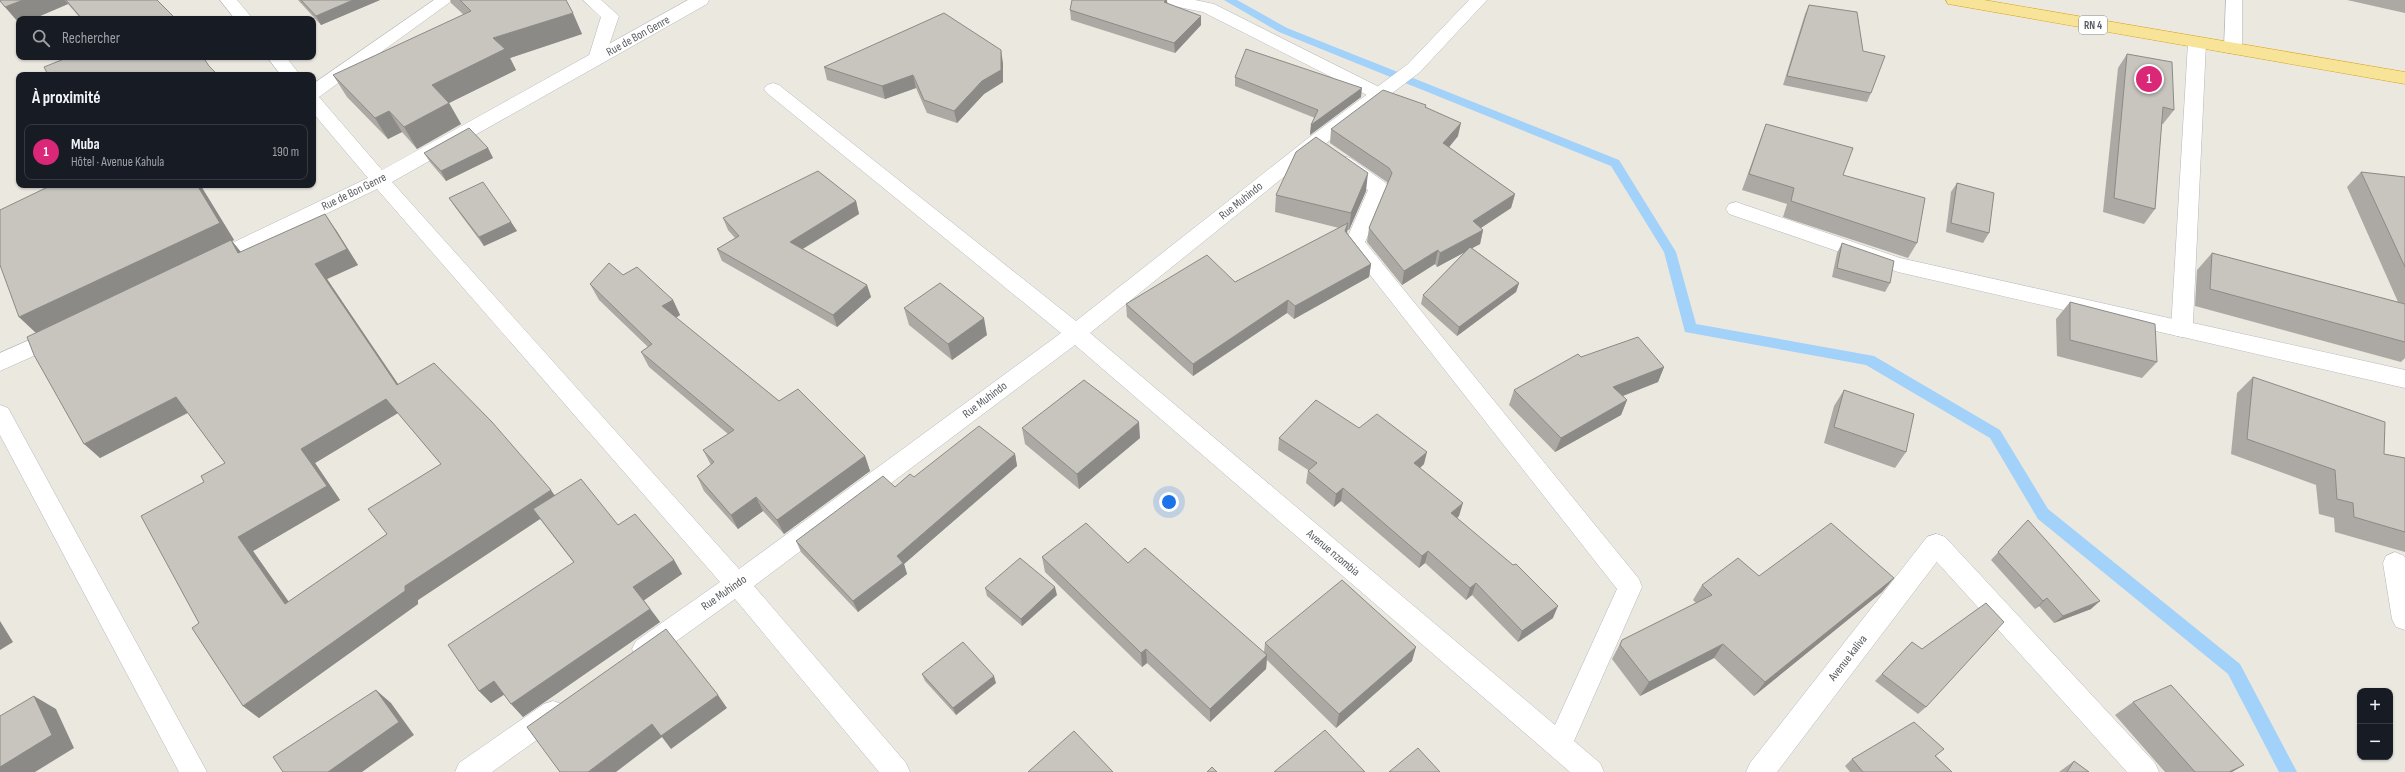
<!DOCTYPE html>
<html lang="fr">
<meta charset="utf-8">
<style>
body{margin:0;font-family:"Sofia Sans Condensed",sans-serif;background:#20242c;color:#f1f3f6}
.controls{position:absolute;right:12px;bottom:12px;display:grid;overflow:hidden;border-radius:8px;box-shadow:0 1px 3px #0004}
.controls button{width:36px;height:36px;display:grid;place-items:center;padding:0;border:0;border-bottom:1px solid #363941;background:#171b24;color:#f1f3f6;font:20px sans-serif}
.you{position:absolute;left:1169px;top:502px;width:14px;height:14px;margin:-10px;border:3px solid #fff;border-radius:50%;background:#1a73e8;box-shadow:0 0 0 6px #1a73e833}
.badge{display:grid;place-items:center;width:26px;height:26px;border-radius:50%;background:#db2777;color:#fff;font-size:13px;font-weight:700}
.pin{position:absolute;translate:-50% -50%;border:2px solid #fff;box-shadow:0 1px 4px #0006}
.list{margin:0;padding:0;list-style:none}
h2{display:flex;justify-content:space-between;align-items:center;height:52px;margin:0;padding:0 16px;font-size:17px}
h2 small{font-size:13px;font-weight:400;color:#9ea1a6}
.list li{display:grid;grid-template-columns:26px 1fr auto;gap:12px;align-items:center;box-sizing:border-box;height:56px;margin:0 8px 8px;padding:0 8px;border:1px solid #363941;border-radius:8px}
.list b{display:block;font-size:15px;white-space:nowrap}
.list p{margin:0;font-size:13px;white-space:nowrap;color:#9ea1a6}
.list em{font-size:13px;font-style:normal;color:#9ea1a6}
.icon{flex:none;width:22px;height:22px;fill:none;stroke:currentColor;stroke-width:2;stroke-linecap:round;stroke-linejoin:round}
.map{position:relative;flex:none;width:2405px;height:772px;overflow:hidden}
.search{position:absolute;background:#171b24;box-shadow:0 1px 3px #0004;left:16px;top:16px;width:300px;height:44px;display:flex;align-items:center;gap:10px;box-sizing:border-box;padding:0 14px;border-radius:8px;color:#9ea1a6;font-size:15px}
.panel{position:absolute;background:#171b24;box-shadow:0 1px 3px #0004;left:16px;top:72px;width:300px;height:116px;border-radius:8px}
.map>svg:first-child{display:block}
</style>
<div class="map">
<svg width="2405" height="772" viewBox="0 0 2405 772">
<rect width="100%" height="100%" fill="#ebe8e0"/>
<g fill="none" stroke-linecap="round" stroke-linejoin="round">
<path fill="#a2d1f9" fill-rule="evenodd" d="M 1224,0 L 1237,0 L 1287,28 L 1619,160 L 1676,252 L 1696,324 L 1874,356 L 2000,430 L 2048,509 L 2240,664 L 2297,772 L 2279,772 L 2228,674 L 2038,519 L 1990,438 L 1866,365 L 1685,332 L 1664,252 L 1611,166 L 1279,32 Z"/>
<g stroke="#b5b7bc" stroke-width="1">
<path id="service" d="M 434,0 L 453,0 L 319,97 L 313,99 L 313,84 Z
M 583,0 L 601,0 L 619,16 L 603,63 L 591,63 L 588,59 L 601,17 Z
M 1162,0 L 1195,0 L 1214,4 L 1385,90 L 1388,94 L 1385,98 L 1379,100 L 1373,98 L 1203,12 L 1164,4 Z
M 1736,202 L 1900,258 L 2182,321 L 2190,323 L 2193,329 L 2190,335 L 2182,337 L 1898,272 L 1729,214 L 1726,209 L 1729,204 Z
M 1936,534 L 1945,537 L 2155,763 L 2159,772 L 2127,772 L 1927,551 L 1924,544 L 1927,537 Z
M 2395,552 L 2404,556 L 2405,558 L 2405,630 L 2396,627 L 2392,619 L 2383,563 L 2386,556 Z"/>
</g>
<g stroke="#b5b7bc" stroke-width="1">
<path id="minor" d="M 220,0 L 237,0 L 253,19 L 235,19 Z
M 688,0 L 709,0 L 707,4 L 392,182 L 739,569 L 1061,333 L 767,93 L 764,89 L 767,85 L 773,83 L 779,85 L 1076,321 L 1307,139 L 1408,64 L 1469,0 L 1487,0 L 1420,72 L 1321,147 L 1090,333 L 1555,725 L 1617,589 L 1345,243 L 1368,190 L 1336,168 L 1333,163 L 1336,158 L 1343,156 L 1350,158 L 1386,183 L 1389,188 L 1365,242 L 1639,579 L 1642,587 L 1574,741 L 1600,763 L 1604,772 L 1570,772 L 1075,345 L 754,586 L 906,763 L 910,772 L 879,772 L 735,599 L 654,657 L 645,661 L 636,657 L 632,649 L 636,641 L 720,582 L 377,189 L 217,267 L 210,269 L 203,267 L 200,262 L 203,257 L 368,178 L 313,113 L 313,95 L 319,97 L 382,170 Z
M 2226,0 L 2242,0 L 2242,49 L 2239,53 L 2227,53 L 2224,49 Z
M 2197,38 L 2203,39 L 2206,43 L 2193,323 L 2405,370 L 2405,388 L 2174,335 L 2171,329 L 2188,43 L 2191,39 Z
M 267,57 L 286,57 L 300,75 L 281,75 Z
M 59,327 L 67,329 L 70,335 L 67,341 L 0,371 L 0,353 Z
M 0,405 L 8,408 L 207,772 L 179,772 L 0,435 Z
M 1936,534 L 1945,537 L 1948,544 L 1945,551 L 1777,772 L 1746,772 L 1750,763 L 1927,537 Z
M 553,701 L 562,704 L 566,713 L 562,722 L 492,772 L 455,772 L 459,763 L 544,704 Z"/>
</g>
<g stroke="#dc9f0f" stroke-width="1">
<path id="trunk" d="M 1946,0 L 1984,0 L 2405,72 L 2405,84 L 1954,5 L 1948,4 Z"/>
</g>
<use href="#service" fill="#fff" fill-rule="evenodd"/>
<use href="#minor" fill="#fff" fill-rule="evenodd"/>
<use href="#trunk" fill="#f7e499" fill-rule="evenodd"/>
</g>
<path fill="#aca9a4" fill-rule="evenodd" d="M 0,0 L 157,0 L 176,19 L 81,19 L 68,4 L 33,19 L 19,19 L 19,23 L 0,1 Z
M 298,0 L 380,0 L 321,25 Z
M 450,0 L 566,0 L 582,34 L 510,58 L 516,70 L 449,103 L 461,124 L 417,149 L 402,132 L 388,139 L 347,97 L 333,75 L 464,15 L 451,3 Z
M 2347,0 L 2405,0 L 2405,13 Z
M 1168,4 L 1201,16 L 1201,25 L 1175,53 L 1071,20 L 1070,10 Z
M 1809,5 L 1863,51 L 1871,93 L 1867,102 L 1783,85 L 1805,14 Z
M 2127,54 L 2174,110 L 2163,124 L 2161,124 L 2155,209 L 2144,224 L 2103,212 L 2118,68 Z
M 1003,63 L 1003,82 L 984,94 L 957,123 L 927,113 L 916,88 L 885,99 L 827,80 L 824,67 Z
M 1235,77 L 1361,97 L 1310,135 L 1311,125 L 1315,118 L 1235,86 Z
M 1426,105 L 1426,108 L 1458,136 L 1449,147 L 1515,194 L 1511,208 L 1481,228 L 1483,230 L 1480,244 L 1472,248 L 1519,283 L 1516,292 L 1457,336 L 1421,304 L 1423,295 L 1465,252 L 1437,267 L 1435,264 L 1402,285 L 1367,242 L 1369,228 L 1388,184 L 1387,182 L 1330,143 L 1331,129 Z
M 1766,124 L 1843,175 L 1917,243 L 1908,258 L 1783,217 L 1787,204 L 1742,190 L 1760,140 Z
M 488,148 L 493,158 L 446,181 L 430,162 L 424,153 Z
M 2361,172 L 2405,177 L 2405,358 L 2401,362 L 2195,306 L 2197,270 L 2212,253 L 2398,302 L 2347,187 Z
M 1957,183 L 1989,233 L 1983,243 L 1946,232 L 1951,192 Z
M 52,185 L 203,185 L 201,186 L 234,240 L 232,241 L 241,252 L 336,230 L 358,265 L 327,279 L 398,385 L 555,495 L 618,525 L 674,560 L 682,574 L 644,600 L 660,622 L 523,717 L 504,695 L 491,703 L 479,691 L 574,563 L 540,519 L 418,600 L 418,604 L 259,718 L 243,706 L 199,623 L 204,482 L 225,463 L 188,413 L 100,458 L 36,332 L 19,317 ZM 398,413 L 441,464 L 387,534 L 289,602 L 253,551 L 340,500 L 315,463 Z
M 1366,191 L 1349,230 L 1347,230 L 1347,233 L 1371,264 L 1369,277 L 1294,319 L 1287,313 L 1193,376 L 1127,317 L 1126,304 L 1235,282 L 1339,228 L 1275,212 L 1276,195 Z
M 449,198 L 511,222 L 517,231 L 484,246 L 455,207 Z
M 856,201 L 859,214 L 803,249 L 867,285 L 871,297 L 837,327 L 722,261 L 717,249 L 735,238 L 728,230 L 723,218 Z
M 1842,243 L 1890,283 L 1885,292 L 1832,277 L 1837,253 Z
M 623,275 L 673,300 L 680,315 L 676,318 L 779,401 L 865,456 L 870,471 L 784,534 L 763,511 L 738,529 L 704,491 L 697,476 L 711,465 L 703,450 L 728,434 L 649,367 L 641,352 L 648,347 L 599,300 L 590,284 Z
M 2070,302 L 2157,362 L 2142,378 L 2057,356 L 2056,319 Z
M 904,308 L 987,335 L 952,360 L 909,325 Z
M 1581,357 L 1664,367 L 1658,382 L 1623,396 L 1627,400 L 1621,415 L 1555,452 L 1509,405 L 1514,390 Z
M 2253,377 L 2384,454 L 2405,458 L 2405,552 L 2335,532 L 2334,518 L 2319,514 L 2316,485 L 2231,454 L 2237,393 Z
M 1844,390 L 1906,452 L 1895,468 L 1824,443 L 1834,406 Z
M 1022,428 L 1140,438 L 1079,489 L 1025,444 Z
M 1359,428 L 1424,464 L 1420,468 L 1459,516 L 1457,518 L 1553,618 L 1518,642 L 1472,595 L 1466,600 L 1425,563 L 1419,568 L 1341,501 L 1334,507 L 1306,483 L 1308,470 L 1278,450 L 1279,438 Z
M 1015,454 L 1017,466 L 904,564 L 907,574 L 858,612 L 801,552 L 796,541 L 895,487 L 914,477 Z
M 2028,520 L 2091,609 L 2054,623 L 2039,606 L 2035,609 L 1991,560 Z
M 1042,557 L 1264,652 L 1265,643 L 1412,661 L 1336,728 L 1267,660 L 1266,669 L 1210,722 L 1147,663 L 1142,667 L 1045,572 Z
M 1759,576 L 1894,578 L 1882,592 L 1754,696 L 1714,658 L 1640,696 L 1612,659 L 1622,640 L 1696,603 L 1693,600 L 1702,585 Z
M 985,588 L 1057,595 L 1022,626 L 987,596 Z
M 1912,642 L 1926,707 L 1918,714 L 1875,681 Z
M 922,674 L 996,683 L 956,715 L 925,681 Z
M 2133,702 L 2232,772 L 2165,772 L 2115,715 Z
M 1936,756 L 1952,772 L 1850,772 L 1845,766 L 1852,759 Z
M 2074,761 L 2089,772 L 2059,772 Z"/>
<path fill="#8c8a86" d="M 23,0 L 65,0 L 68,4 L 33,19 L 19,19 L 19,23 L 5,7 Z
M 353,0 L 380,0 L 321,25 L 316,16 Z
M 1166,0 L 1167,0 L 1168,8 L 1164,2 Z
M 573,13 L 582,34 L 510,58 L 516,70 L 449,103 L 461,124 L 417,149 L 404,127 L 432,85 L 493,38 Z
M 1201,16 L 1201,25 L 1175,53 L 1174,43 Z
M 1001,50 L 1003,63 L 1003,82 L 984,94 L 957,123 L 954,111 L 982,81 Z
M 913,75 L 916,88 L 885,99 L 882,86 Z
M 1362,88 L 1361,97 L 1310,135 L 1311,125 Z
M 389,111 L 402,132 L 388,139 L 375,118 Z
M 1461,123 L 1458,136 L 1441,157 L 1443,143 Z
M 488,148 L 493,158 L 446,181 L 441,171 Z
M 1368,173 L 1366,191 L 1349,230 L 1351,213 Z
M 197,185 L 203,185 L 201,186 L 234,240 L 232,241 L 243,255 L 37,334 L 19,317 Z
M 1515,194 L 1511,208 L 1470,235 L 1473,221 Z
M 856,201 L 859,214 L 794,254 L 790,242 Z
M 325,214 L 336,230 L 358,265 L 327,279 L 409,400 L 397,385 L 315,264 Z
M 511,222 L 517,231 L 484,246 L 479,237 Z
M 1348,223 L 1347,235 L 1345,231 Z
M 1483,230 L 1480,244 L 1437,267 L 1440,253 Z
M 1438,250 L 1435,264 L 1402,285 L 1404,271 Z
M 1371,264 L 1369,277 L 1294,319 L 1295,306 Z
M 1519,283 L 1516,292 L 1457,336 L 1459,327 Z
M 867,285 L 871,297 L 837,327 L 833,315 Z
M 673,300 L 680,315 L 669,322 L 662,306 Z
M 1288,300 L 1287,313 L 1193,376 L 1193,364 Z
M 984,318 L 987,335 L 952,360 L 948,344 Z
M 1664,367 L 1658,382 L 1607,402 L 1613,387 Z
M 176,397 L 191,411 L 100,458 L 84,444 Z
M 386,399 L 398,413 L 315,463 L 340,500 L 253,551 L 300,618 L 285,604 L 238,537 L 301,449 Z
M 1627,400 L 1621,415 L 1555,452 L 1561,438 Z
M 1139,422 L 1140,438 L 1079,489 L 1077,474 Z
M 1427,452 L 1424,464 L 1411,476 L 1414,463 Z
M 1015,454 L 1017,466 L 904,564 L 907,574 L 858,612 L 853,601 L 897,556 Z
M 865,456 L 870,471 L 784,534 L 777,520 Z
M 1343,488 L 1341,501 L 1334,507 L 1336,494 Z
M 551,490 L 561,505 L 418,600 L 418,604 L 259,718 L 243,706 L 405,586 Z
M 756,497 L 763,511 L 738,529 L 731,515 Z
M 1463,503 L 1459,516 L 1448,525 L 1451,513 Z
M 1428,551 L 1425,563 L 1419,568 L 1422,556 Z
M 674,560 L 682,574 L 643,601 L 633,587 Z
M 1894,578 L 1882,592 L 1754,696 L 1765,682 Z
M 1476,583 L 1472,595 L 1466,600 L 1470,588 Z
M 1055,587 L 1057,595 L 1022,626 L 1021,619 Z
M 2047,598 L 2039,606 L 2035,609 L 2043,601 Z
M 2100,601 L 2091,609 L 2054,623 L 2063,616 Z
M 1558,606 L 1553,618 L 1518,642 L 1522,631 Z
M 650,609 L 660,622 L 523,717 L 511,704 Z
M 0,621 L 13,642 L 0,650 Z
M 1723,644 L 1714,658 L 1640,696 L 1649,682 Z
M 1416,647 L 1412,661 L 1336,728 L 1339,714 Z
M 1146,649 L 1147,663 L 1142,667 L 1141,653 Z
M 1267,655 L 1266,669 L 1210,722 L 1210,709 Z
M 994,676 L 996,683 L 956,715 L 953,708 Z
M 494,681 L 506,693 L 491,703 L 479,691 Z
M 376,690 L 391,703 L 414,735 L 362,772 L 328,772 Z
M 718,695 L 727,708 L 671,749 L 662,737 L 616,772 L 588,772 L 652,724 Z
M 34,696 L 56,709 L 74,748 L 35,772 L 0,772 L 0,767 Z
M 2244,765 L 2232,772 L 2229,772 Z"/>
<path fill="#c8c5bf" stroke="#8c8a86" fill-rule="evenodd" d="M 0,0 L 23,0 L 5,7 L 0,1 Z
M 66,0 L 157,0 L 176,19 L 82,19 Z
M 301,0 L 353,0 L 316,16 Z
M 460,0 L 566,0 L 573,13 L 493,38 L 505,49 L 432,85 L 449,103 L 404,127 L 389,111 L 375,118 L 333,75 L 471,11 Z
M 1072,0 L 1166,0 L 1164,2 L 1201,16 L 1174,43 L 1070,10 Z
M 1809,5 L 1857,12 L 1863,51 L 1885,56 L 1871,93 L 1787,76 Z
M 944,13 L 1001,50 L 1001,70 L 982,81 L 954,111 L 924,100 L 913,75 L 882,86 L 824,67 Z
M 1246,49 L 1362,88 L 1311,125 L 1318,110 L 1235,77 Z
M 2127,54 L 2172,62 L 2174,110 L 2163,107 L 2155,209 L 2114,198 Z
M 69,57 L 203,57 L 209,66 L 218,75 L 48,75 L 44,67 Z
M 1383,90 L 1426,105 L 1425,107 L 1461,123 L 1443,143 L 1515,194 L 1473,221 L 1483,230 L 1440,253 L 1438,250 L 1404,271 L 1369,228 L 1392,173 L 1389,168 L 1331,129 Z
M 1766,124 L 1853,148 L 1843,175 L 1925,198 L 1917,243 L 1791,201 L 1794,188 L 1749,174 Z
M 469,128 L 488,148 L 441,171 L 424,153 Z
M 1316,137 L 1368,173 L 1351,213 L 1276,195 L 1296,152 Z
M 818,171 L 856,201 L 790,242 L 867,285 L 833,315 L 717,249 L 739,236 L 723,218 Z
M 2361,172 L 2405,177 L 2405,267 Z
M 483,182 L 511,222 L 479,237 L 449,198 Z
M 1957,183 L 1994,193 L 1989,233 L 1951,223 Z
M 52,185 L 197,185 L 220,223 L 19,317 L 0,265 L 0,210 Z
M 325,214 L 347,249 L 315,264 L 397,385 L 434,363 L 492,422 L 551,490 L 405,586 L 405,591 L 243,706 L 192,628 L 199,623 L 141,516 L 204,482 L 201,476 L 225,463 L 176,397 L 84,444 L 34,355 L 27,337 L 231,240 L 238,253 ZM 386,399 L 441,464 L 368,509 L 387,534 L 285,604 L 238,537 L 327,486 L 301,449 Z
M 1348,223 L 1345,231 L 1371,264 L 1295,306 L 1288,300 L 1193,364 L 1126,304 L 1207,255 L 1235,282 Z
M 1842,243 L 1894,261 L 1890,283 L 1837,268 Z
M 1470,247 L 1519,283 L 1459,327 L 1423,295 Z
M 2212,253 L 2405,304 L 2405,342 L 2210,289 Z
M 609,263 L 623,275 L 637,267 L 673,300 L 662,306 L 779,401 L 798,389 L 865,456 L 777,520 L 756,497 L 731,515 L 697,476 L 714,462 L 703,450 L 734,430 L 641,352 L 652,344 L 590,284 Z
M 940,283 L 984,318 L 948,344 L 904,308 Z
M 2070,302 L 2155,324 L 2157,362 L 2070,340 Z
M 1638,337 L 1664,367 L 1613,387 L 1627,400 L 1561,438 L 1514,390 L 1578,354 L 1581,357 Z
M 2253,377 L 2385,422 L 2384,454 L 2405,458 L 2405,532 L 2354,517 L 2353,503 L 2337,499 L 2335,470 L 2247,439 Z
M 1084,380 L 1139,422 L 1077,474 L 1022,428 Z
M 1844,390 L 1914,414 L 1906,452 L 1834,427 Z
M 1316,400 L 1359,428 L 1377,414 L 1427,452 L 1414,463 L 1463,503 L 1451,513 L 1513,565 L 1516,564 L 1558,606 L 1522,631 L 1476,583 L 1470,588 L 1428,551 L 1422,556 L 1343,488 L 1336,494 L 1308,471 L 1317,463 L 1279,438 Z
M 979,426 L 1015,454 L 897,556 L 903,563 L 853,601 L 796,541 L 883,476 L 895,487 L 910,474 L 914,477 Z
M 581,479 L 618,525 L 635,514 L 674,560 L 633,587 L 650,609 L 511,704 L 494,681 L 479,691 L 448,645 L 574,562 L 533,509 Z
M 2028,520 L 2100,601 L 2063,616 L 2047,598 L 2043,601 L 1998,552 Z
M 1086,523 L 1128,563 L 1145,548 L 1267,655 L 1210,709 L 1146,649 L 1141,653 L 1042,557 Z
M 1831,523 L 1894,578 L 1765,682 L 1723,644 L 1649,682 L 1620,645 L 1622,640 L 1712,595 L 1702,585 L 1738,558 L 1759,576 Z
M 1020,558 L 1055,587 L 1021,619 L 985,588 Z
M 1342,580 L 1416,647 L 1339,714 L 1265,643 Z
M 1986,603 L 2004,622 L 1926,707 L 1882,674 L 1912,642 L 1922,649 Z
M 666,629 L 718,695 L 661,736 L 652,724 L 588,772 L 560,772 L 527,727 Z
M 963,642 L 994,676 L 953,708 L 922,674 Z
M 2171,685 L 2244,765 L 2229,772 L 2195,772 L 2133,702 Z
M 376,690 L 399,722 L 328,772 L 283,772 L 273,757 Z
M 34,696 L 52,735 L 0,767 L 0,716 Z
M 1914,722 L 1944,749 L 1935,756 L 1952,772 L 1863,772 L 1852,759 Z
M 1325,730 L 1365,772 L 1274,772 Z
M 1074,731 L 1113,772 L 1028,772 Z
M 1418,748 L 1440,772 L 1389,772 Z
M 2074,761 L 2089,772 L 2067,772 Z
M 1212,767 L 1217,772 L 1207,772 Z"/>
<g text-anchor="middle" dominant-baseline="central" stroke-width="3" stroke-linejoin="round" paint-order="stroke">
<rect fill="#fff" stroke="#8b8d90" stroke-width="1" x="2079" y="16" width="28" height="18" rx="3"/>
<g font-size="11" font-weight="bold" fill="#595c60">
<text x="2093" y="25">RN 4</text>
</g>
<g font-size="12" fill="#595c60" stroke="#fff">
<text transform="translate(638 36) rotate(-29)">Rue de Bon Genre</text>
<text transform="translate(354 192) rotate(-26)">Rue de Bon Genre</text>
<text transform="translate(1241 201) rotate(-39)">Rue Muhindo</text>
<text transform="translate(985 400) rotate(-37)">Rue Muhindo</text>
<text transform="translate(1333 553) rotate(40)">Avenue nzombia</text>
<text transform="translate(724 593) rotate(-35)">Rue Muhindo</text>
<text transform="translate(1848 658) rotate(-52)">Avenue kaliva</text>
</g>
</g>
</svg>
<div class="controls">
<button>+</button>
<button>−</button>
</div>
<div class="you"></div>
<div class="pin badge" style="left:2149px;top:79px">1</div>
<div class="search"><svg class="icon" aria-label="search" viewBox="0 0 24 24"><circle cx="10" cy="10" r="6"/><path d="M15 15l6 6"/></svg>Rechercher</div>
<section class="panel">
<h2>À proximité<small></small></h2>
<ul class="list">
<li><span class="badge">1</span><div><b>Muba</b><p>Hôtel · Avenue Kahula</p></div><em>190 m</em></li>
</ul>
</section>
</div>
